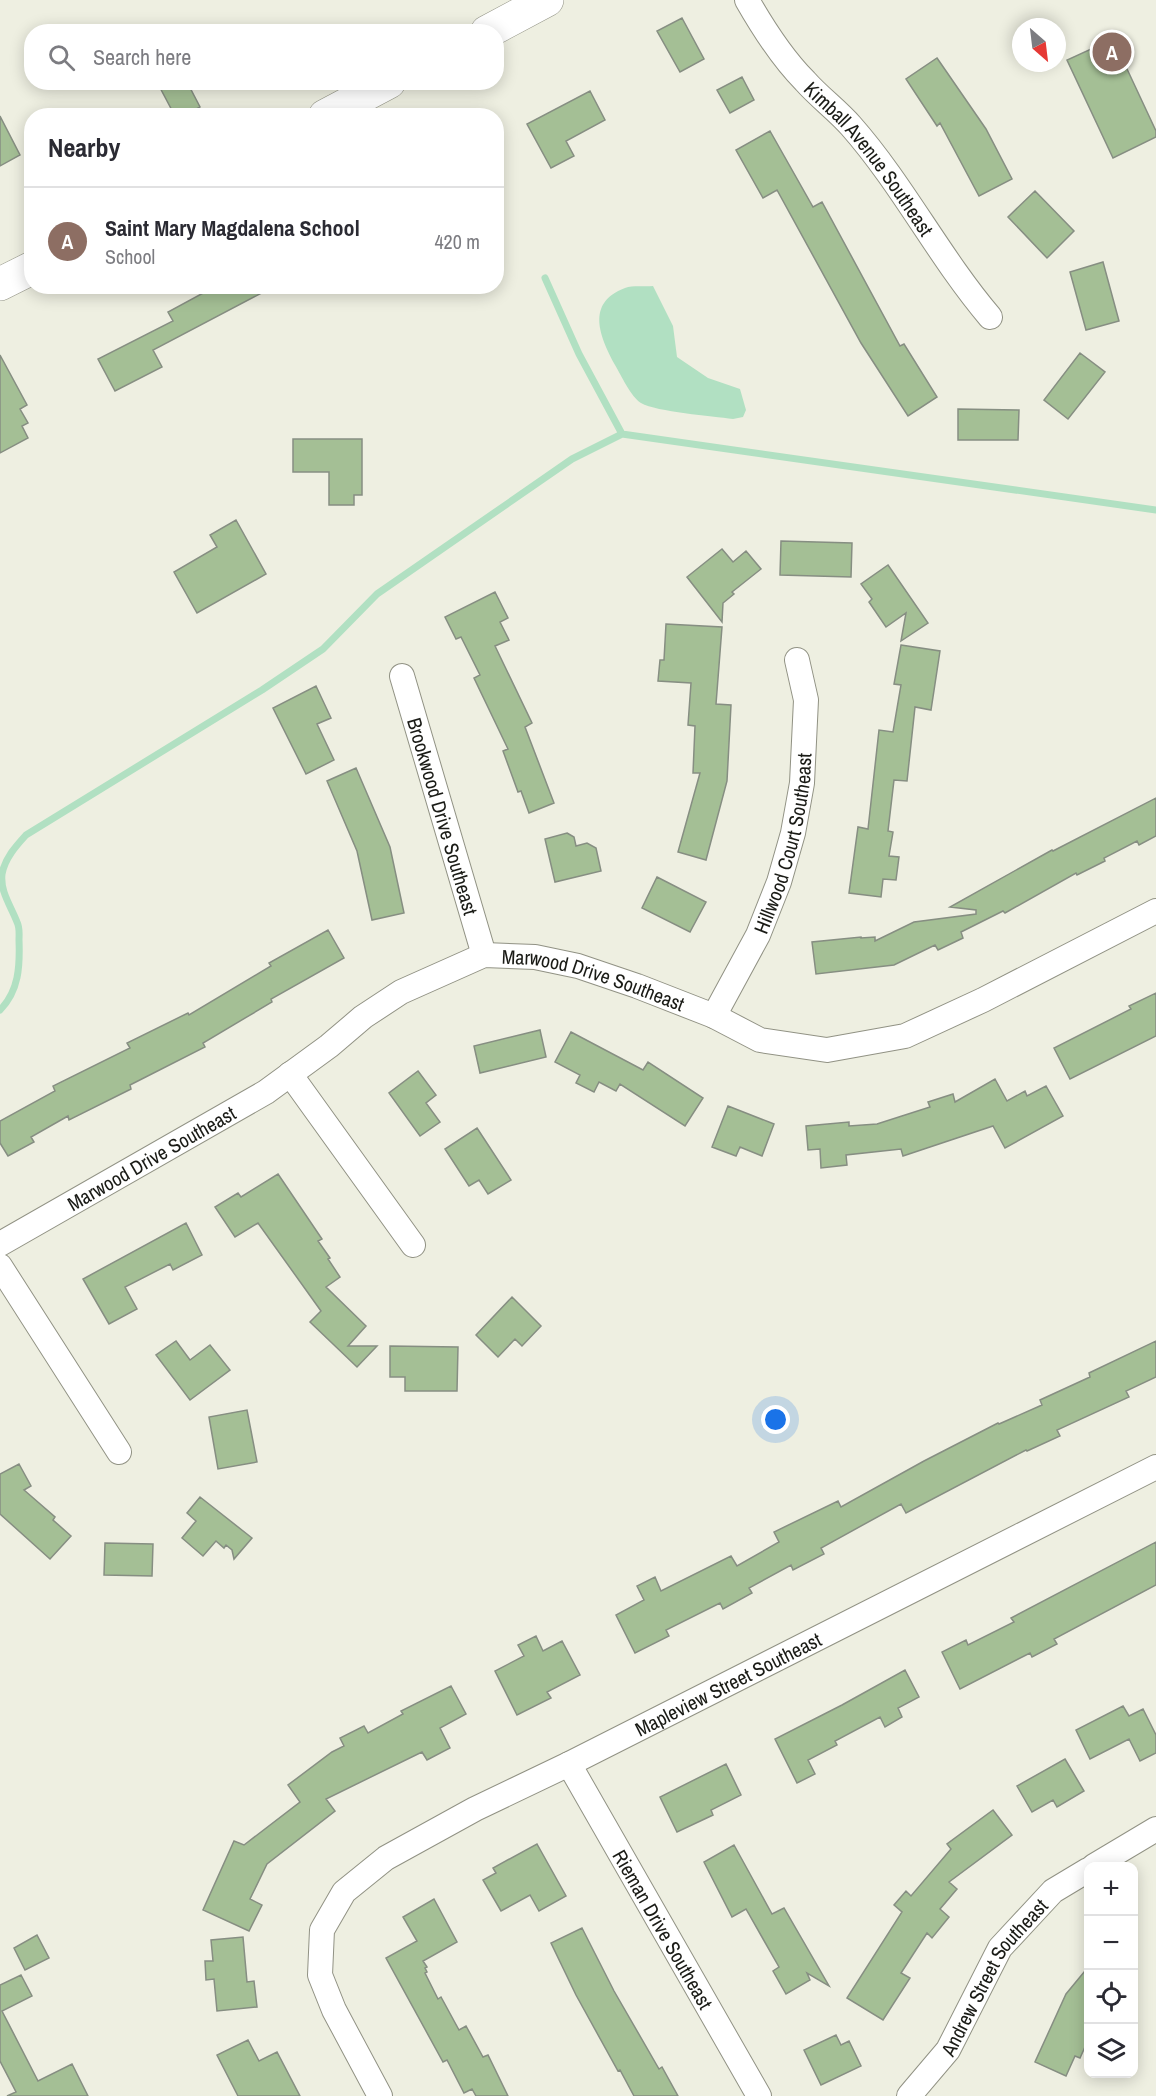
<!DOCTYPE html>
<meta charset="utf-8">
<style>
body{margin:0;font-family:"Archivo Narrow",sans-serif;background:#f2f2f3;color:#2b2b33}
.controls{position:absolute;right:18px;bottom:18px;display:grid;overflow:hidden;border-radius:12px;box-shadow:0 3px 15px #0003}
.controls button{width:54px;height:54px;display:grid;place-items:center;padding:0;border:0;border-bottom:2px solid #e1e1e2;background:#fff;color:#2b2b33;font:30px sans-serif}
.compass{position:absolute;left:1012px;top:18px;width:54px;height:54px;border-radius:50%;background:#fff;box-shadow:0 3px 15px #0003;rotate:152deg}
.you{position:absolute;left:776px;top:1420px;width:21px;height:21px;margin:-15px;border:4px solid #fff;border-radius:50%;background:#1a73e8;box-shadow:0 0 0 9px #1a73e833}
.badge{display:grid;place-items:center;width:39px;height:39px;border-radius:50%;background:#0f766e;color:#fff;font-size:20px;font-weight:700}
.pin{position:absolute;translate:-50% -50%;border:3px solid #fff;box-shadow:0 2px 6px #0006}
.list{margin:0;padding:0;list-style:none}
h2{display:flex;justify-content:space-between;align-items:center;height:78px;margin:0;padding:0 24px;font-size:26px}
h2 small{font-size:20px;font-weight:400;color:#7c7c81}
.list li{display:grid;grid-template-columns:39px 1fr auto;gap:18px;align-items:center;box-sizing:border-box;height:108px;padding:0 24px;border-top:2px solid #e1e1e2}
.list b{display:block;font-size:22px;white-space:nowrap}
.list p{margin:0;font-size:20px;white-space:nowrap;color:#7c7c81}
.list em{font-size:20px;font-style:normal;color:#7c7c81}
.icon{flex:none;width:33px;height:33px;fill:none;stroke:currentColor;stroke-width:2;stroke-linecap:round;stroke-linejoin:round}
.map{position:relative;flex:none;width:1156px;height:2096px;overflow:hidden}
.search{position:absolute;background:#fff;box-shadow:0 3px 15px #0003;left:24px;top:24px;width:480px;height:66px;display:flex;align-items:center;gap:15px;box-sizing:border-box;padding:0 21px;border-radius:24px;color:#7c7c81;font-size:22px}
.panel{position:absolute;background:#fff;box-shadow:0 3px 15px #0003;left:24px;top:108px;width:480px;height:186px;border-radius:24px}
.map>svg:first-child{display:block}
</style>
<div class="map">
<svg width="1156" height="2096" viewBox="0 0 1156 2096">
<rect width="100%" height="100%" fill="#eeefe1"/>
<path fill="#b1e0c2" d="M 653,286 L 673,326 L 677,357 L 708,378 L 740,389 L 746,410 L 743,417 L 733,419 C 712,416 657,412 641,403 C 631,397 621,375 615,365 C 600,337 585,303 625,288 C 633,285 644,287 653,286 Z"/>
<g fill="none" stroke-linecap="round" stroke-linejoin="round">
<path stroke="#b1e0c2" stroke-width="7" d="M 545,278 L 579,354 L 622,434
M 0,1010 C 19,991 20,966 19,940 C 19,934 20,928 17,922 C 11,906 0,892 2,874 C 5,858 16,846 26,835 L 262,690 L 323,649 L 377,594 L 572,459 L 622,434 L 1156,510"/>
</g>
<path fill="#a4bf95" stroke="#868e82" stroke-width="1.5" d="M 682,18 L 704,59 L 680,72 L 657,31 Z
M 1113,39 L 1156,131 L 1156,137 L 1113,158 L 1067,60 Z
M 937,58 L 986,129 L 1012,179 L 979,196 L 940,123 L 937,126 L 906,79 Z
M 742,77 L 754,100 L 730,113 L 717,90 Z
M 157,82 L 187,82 L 200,107 L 184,116 L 175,116 Z
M 590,91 L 605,120 L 566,141 L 574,156 L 551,168 L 527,124 Z
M 0,116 L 20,155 L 0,166 Z
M 770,131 L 813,207 L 822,202 L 900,346 L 904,344 L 937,397 L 908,416 L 861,343 L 777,190 L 763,198 L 736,150 Z
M 1035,191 L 1074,231 L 1047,258 L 1008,217 Z
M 1103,262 L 1119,321 L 1086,330 L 1070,272 Z
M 216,286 L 275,286 L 153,350 L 162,367 L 115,391 L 98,359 L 173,321 L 168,312 Z
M 1080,353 L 1105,372 L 1068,419 L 1044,400 Z
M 0,355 L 27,405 L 20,409 L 28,423 L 22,426 L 28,438 L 0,453 Z
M 958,409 L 1019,410 L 1018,440 L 958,440 Z
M 293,439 L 362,439 L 362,495 L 354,495 L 354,505 L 329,505 L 329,472 L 293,472 Z
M 236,520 L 266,574 L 197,613 L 174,572 L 217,547 L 210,535 Z
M 781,541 L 852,543 L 851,577 L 780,575 Z
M 722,549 L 733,562 L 746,551 L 761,569 L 732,592 L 734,594 L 723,603 L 722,622 L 687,577 Z
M 888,565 L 928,623 L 901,641 L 906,613 L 886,627 L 869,602 L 872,599 L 861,584 Z
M 495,592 L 508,618 L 500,622 L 509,640 L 495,646 L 532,723 L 525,727 L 554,803 L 529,813 L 521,791 L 518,792 L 503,751 L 508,749 L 474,678 L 480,675 L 461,637 L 456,639 L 445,617 Z
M 666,624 L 722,627 L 716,704 L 731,705 L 727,781 L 706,860 L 678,852 L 700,773 L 693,773 L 695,726 L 688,725 L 691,683 L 658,681 L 660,660 L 664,660 Z
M 901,645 L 940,651 L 931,710 L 915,707 L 907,781 L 894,780 L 888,831 L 893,832 L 889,856 L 899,857 L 896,880 L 883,879 L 881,897 L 849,893 L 858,827 L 868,829 L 879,730 L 893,732 L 901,685 L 894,684 Z
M 316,686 L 331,718 L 317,724 L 334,760 L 306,774 L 273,708 Z
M 356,768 L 390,847 L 404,913 L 372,920 L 357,851 L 327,781 Z
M 1156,798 L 1156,836 L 1139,845 L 1137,841 L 1104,858 L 1105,861 L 1077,875 L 1076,873 L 1005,913 L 1003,911 L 961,932 L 963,938 L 938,950 L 935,945 L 894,965 L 816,974 L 812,942 L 861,937 L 861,938 L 875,937 L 875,941 L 914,922 L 976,914 L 976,910 L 950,907 L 1052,850 L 1053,851 Z
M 567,833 L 574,837 L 576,846 L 587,843 L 596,848 L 601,871 L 555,882 L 545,839 Z
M 657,877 L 706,902 L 690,932 L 642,908 Z
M 328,930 L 344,958 L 271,999 L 272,1002 L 203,1043 L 205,1047 L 130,1085 L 131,1089 L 69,1120 L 68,1116 L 31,1137 L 34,1142 L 8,1156 L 0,1143 L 0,1121 L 55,1091 L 53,1086 L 130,1048 L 127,1043 L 188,1013 L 189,1015 L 271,966 L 269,963 Z
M 1156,993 L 1156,1036 L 1070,1079 L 1054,1048 L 1131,1009 L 1129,1006 Z
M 540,1030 L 546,1057 L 480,1073 L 474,1046 Z
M 571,1032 L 643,1070 L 648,1062 L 703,1098 L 685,1126 L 620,1084 L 616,1091 L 599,1082 L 594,1092 L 576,1083 L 580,1075 L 555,1062 Z
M 418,1071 L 436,1095 L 426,1103 L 440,1122 L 420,1136 L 389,1093 Z
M 995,1079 L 1007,1101 L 1025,1091 L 1027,1096 L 1046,1086 L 1063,1116 L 1005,1148 L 993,1126 L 903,1156 L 901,1149 L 846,1155 L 847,1165 L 821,1168 L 820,1149 L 808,1150 L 806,1126 L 849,1122 L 849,1126 L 877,1124 L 930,1107 L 928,1102 L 953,1094 L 955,1102 Z
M 728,1106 L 774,1124 L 762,1156 L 740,1147 L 736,1156 L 712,1147 Z
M 477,1128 L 511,1180 L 488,1194 L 479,1180 L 469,1186 L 445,1149 Z
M 278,1174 L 322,1239 L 318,1241 L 330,1258 L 328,1259 L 340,1277 L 326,1287 L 366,1326 L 348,1346 L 377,1346 L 357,1367 L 310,1322 L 321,1311 L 258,1223 L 235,1237 L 215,1207 L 238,1193 L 241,1197 Z
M 186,1223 L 202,1255 L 173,1270 L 170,1264 L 125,1287 L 137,1309 L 109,1324 L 83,1279 Z
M 512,1297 L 541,1326 L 522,1346 L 515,1339 L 498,1357 L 476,1335 Z
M 176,1341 L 190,1360 L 210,1345 L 230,1370 L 190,1400 L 156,1355 Z
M 1156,1341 L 1156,1377 L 1126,1391 L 1129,1397 L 1057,1430 L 1060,1436 L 1027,1451 L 1026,1450 L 906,1513 L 901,1504 L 821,1548 L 824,1554 L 793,1570 L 791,1565 L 749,1588 L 752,1593 L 723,1609 L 720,1603 L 666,1630 L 669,1636 L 635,1653 L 616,1615 L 644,1600 L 637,1586 L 655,1577 L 661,1591 L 731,1556 L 737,1566 L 779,1542 L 774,1532 L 838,1501 L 841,1507 L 924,1461 L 998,1423 L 999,1424 L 1042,1405 L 1040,1400 L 1090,1377 L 1089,1373 Z
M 390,1346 L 458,1347 L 457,1391 L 405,1391 L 405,1377 L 390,1377 Z
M 247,1410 L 257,1462 L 218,1469 L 209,1417 Z
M 19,1464 L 31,1486 L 24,1490 L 55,1517 L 53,1520 L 71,1536 L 50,1559 L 0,1514 L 0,1474 Z
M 200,1497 L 252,1538 L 234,1559 L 232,1550 L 226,1545 L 224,1548 L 216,1541 L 203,1556 L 182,1538 L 196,1521 L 187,1513 Z
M 1156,1542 L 1156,1585 L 1054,1639 L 1057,1644 L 1032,1657 L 1030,1653 L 960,1689 L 942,1652 L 966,1640 L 968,1645 L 1014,1622 L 1011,1618 Z
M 105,1543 L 153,1544 L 152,1576 L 104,1575 Z
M 536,1636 L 543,1651 L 562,1641 L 580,1675 L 547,1692 L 551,1698 L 517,1715 L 495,1671 L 524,1656 L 518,1645 Z
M 905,1670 L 919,1697 L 898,1708 L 902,1717 L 885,1727 L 880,1717 L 835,1741 L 837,1745 L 808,1760 L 815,1774 L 797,1783 L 775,1739 L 842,1705 Z
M 451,1686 L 466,1714 L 440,1728 L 450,1748 L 427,1760 L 422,1752 L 326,1799 L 335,1811 L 267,1864 L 250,1899 L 262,1905 L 249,1931 L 203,1910 L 234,1841 L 244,1845 L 300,1802 L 288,1785 L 332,1752 L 344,1746 L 340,1738 L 364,1726 L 368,1733 L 403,1714 L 401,1711 Z
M 1123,1706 L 1129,1716 L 1143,1709 L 1156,1735 L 1156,1753 L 1140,1761 L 1129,1739 L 1090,1759 L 1076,1730 Z
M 1065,1759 L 1084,1791 L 1057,1807 L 1053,1800 L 1032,1812 L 1017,1786 Z
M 726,1764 L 741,1795 L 711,1810 L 713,1815 L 677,1832 L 660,1797 Z
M 993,1810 L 1012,1835 L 949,1882 L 957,1889 L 940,1909 L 949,1917 L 932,1938 L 927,1933 L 901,1973 L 910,1978 L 883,2020 L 847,1998 L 902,1912 L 894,1905 L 906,1891 L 911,1896 L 951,1849 L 947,1844 Z
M 537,1844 L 566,1896 L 539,1911 L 530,1895 L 501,1911 L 483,1880 L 496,1873 L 493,1868 Z
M 734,1845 L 772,1914 L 784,1908 L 829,1986 L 807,1973 L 810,1980 L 786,1994 L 773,1971 L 779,1967 L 746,1909 L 732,1917 L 704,1862 Z
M 434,1899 L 457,1942 L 423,1961 L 427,1967 L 425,1968 L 427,1972 L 425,1973 L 438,1999 L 441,1997 L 459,2030 L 466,2026 L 483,2057 L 488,2055 L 508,2096 L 476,2096 L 472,2089 L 464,2093 L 447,2060 L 443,2062 L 386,1958 L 417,1941 L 403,1917 Z
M 582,1928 L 614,1991 L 659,2069 L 662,2067 L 678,2096 L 634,2096 L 620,2070 L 618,2071 L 576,1995 L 551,1943 Z
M 37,1935 L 49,1958 L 25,1970 L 14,1948 Z
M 243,1937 L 247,1982 L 254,1981 L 257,2007 L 217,2011 L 214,1979 L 206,1980 L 205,1961 L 213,1961 L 211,1940 Z
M 1089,1966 L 1089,2038 L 1080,2058 L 1075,2056 L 1066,2076 L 1035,2062 L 1066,1994 Z
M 21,1975 L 32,1996 L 2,2011 L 38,2081 L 72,2064 L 88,2096 L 7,2096 L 16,2092 L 0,2061 L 0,1985 Z
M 836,2035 L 841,2045 L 849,2041 L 861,2066 L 821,2085 L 804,2050 Z
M 248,2040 L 259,2061 L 277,2052 L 300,2096 L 238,2096 L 217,2055 Z"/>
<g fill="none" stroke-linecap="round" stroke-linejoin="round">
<g stroke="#919284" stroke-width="26">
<g id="street">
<path id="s1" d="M 747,0 C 763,28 782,58 805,81 C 819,97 837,110 851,126 C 903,185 939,257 990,317"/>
<path id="s2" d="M 402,676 L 484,955"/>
<path id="s3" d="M 714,1016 L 758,935 L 779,882 L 793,833 L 802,783 L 806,700 L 797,660"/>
<path d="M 290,1074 L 413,1245"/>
<path id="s4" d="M 0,1244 L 266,1092 L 329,1046 L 363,1017 L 401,992 L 484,955 L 535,957 L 578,966 L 637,986 L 714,1016 L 760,1040 L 827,1050 L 905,1036 L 983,1000 L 1156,911"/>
<path d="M 0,1266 L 119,1452"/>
<path id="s5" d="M 569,1764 L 759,2096"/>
<path d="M 1094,1866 L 1156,1829"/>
<path id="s6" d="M 380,2096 L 334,2010 L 320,1975 L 322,1930 L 344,1892 L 386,1858 L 475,1809 L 569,1764 L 1156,1467"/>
<path id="s7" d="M 909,2096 L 948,2050 L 1000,1948 L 1053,1891 L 1088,1870"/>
</g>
</g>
<g stroke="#919284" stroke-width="34">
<path id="secondary" d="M 487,32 L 547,0
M 325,116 L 389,82
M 0,284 L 32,268"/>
</g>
<use href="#street" stroke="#fff" stroke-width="24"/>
<use href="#secondary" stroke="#fff" stroke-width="33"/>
</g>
<g text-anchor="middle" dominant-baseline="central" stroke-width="6" stroke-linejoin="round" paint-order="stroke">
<g font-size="20" fill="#1a1b16" stroke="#fbfdee">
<text stroke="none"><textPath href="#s1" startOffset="201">Kimball Avenue Southeast</textPath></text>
<text stroke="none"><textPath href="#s2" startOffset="146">Brookwood Drive Southeast</textPath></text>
<text stroke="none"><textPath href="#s3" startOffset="188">Hillwood Court Southeast</textPath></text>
<text stroke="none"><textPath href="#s4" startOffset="678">Marwood Drive Southeast</textPath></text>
<text stroke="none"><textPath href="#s4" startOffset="174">Marwood Drive Southeast</textPath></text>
<text stroke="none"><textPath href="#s6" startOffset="662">Mapleview Street Southeast</textPath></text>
<text stroke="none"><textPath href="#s5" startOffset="190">Rieman Drive Southeast</textPath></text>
<text stroke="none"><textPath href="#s7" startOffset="147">Andrew Street Southeast</textPath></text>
</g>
</g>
</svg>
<div class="controls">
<button>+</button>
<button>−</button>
<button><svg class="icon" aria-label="locate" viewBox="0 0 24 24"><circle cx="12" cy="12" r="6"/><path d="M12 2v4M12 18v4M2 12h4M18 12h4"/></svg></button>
<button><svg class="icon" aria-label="layers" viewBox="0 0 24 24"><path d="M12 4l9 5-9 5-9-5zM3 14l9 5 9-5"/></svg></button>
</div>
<svg class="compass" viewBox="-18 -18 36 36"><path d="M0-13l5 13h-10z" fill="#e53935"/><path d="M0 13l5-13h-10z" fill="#7c7c81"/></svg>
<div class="you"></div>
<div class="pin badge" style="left:1112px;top:52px;background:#8d6e63">A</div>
<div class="search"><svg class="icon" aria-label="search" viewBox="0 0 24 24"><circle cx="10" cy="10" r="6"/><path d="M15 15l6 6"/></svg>Search here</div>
<section class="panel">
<h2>Nearby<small></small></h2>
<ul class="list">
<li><span class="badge" style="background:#8d6e63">A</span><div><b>Saint Mary Magdalena School</b><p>School</p></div><em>420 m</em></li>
</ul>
</section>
</div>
